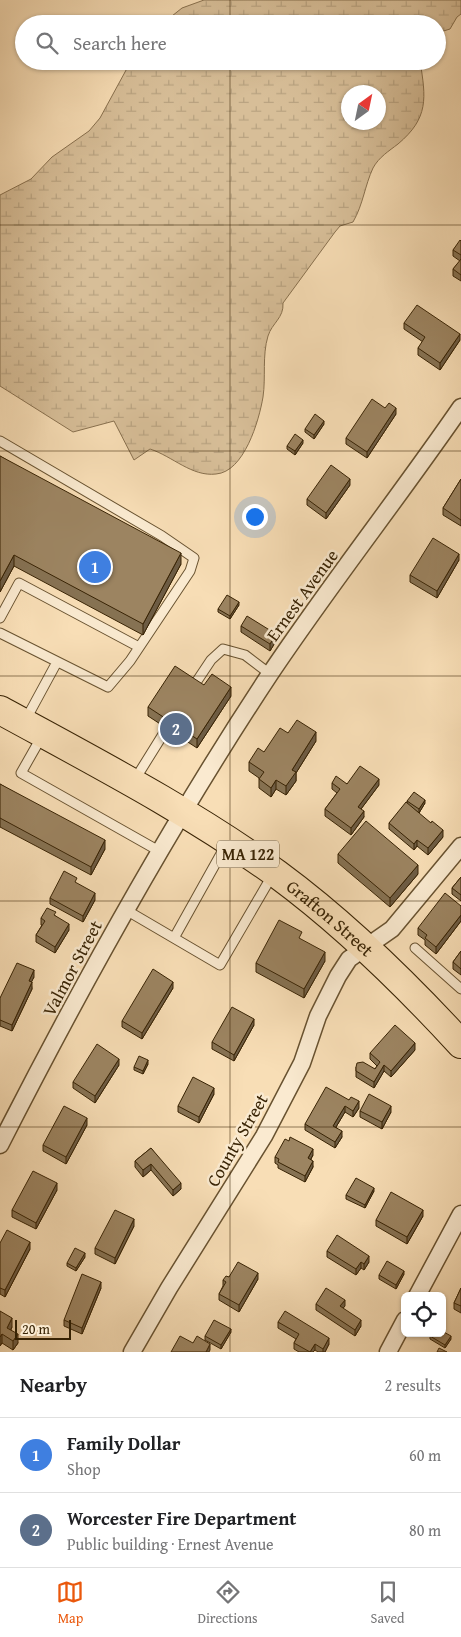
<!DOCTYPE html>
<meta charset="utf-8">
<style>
body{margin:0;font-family:"Gentium Book Plus",serif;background:#f2f2f2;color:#202124}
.controls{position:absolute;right:15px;bottom:15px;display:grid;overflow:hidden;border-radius:8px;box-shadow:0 1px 4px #0004}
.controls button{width:45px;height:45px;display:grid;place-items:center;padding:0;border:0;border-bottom:1px solid #e0e0e0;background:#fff;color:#202124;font:25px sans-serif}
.compass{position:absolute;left:341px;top:85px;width:45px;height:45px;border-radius:50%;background:#fff;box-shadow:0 1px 4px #0004;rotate:33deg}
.scale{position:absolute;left:15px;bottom:12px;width:56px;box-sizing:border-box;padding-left:5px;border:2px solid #382304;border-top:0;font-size:14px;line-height:18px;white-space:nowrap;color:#382304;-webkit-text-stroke:4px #faead0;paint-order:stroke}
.you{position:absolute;left:254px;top:516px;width:18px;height:18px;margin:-12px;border:4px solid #fff;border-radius:50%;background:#1a73e8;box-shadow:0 0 0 8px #1a73e833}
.badge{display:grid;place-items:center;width:32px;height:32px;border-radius:50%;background:#ea580c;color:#fff;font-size:16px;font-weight:700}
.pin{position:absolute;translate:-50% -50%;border:2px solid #fff;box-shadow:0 1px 5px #0006}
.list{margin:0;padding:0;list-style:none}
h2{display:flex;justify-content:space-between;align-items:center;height:65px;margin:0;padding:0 20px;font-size:21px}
h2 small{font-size:16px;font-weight:400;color:#757577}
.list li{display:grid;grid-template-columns:32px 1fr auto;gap:15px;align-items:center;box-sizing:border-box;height:75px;padding:0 20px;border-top:1px solid #e0e0e0}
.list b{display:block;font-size:19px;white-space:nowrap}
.list p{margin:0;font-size:16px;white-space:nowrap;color:#757577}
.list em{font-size:16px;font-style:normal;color:#757577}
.icon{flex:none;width:28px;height:28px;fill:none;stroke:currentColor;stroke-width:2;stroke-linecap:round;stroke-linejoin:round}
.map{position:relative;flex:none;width:461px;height:1352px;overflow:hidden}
.search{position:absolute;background:#fff;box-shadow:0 1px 4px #0004;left:15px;right:15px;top:15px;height:55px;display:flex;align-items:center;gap:12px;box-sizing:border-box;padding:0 18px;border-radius:28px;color:#757577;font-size:19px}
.sheet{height:215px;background:#fff}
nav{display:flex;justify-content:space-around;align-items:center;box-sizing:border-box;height:70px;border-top:1px solid #e0e0e0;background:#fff;font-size:14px;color:#757577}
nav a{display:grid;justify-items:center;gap:2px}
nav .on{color:#ea580c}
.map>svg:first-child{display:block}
</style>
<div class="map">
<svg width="461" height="1352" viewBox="0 0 461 1352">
<defs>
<pattern id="wetland-marsh" width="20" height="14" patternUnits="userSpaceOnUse" patternTransform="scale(1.25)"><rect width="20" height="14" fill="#d7be98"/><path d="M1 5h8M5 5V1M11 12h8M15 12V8" fill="none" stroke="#b9a381"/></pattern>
</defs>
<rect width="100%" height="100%" fill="#f8deb6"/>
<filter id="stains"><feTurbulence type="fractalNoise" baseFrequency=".004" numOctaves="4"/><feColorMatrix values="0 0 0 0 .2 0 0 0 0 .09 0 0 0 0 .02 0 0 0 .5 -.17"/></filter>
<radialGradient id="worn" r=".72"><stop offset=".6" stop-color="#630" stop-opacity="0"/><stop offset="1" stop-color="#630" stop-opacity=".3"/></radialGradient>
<path fill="url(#wetland-marsh)" stroke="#88704e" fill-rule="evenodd" d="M 204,0 L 461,0 L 461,14 L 457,17 L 450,29 L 437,33 L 437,24 L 162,24 L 182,8 Z
M 131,61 L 420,61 C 426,98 429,118 398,144 C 389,151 379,157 373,168 C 365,185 363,205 353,222 L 340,226 L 335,232 L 283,303 C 284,318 272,323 268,336 C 262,356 266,377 263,397 C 259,421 244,472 216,474 C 192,477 172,456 150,449 L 134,460 L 114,421 L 73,432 L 0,386 L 0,195 L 31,179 L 52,157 L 89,131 L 100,118 ZM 348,92 L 378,92 L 378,122 L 348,122 Z"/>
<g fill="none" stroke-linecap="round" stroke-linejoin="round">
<g stroke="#685230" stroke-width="11">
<path id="lane" d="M 0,441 L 162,536 L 194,558 L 190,571 L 130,661 L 108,687 L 0,633
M 0,618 L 19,583 L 139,647
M 193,687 L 211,660 L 223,649 L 245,655 L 270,674
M 25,721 L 57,662
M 42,736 L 21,773 L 159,851
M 134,781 L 167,728
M 126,910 L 220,965 L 273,874
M 174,938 L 227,843
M 415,948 L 461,989"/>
</g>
<g stroke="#685230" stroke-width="19">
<path id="street" d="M 0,1145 C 82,984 170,825 270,674 C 331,583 399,497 461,407
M 417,1296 L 461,1214
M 132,1352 L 169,1288 L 264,1136 L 302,1063 L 318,1016 L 338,976 L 349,959 L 392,929 L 461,846
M 388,1352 L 405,1320"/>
</g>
<g stroke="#382304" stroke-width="30">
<g id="highway">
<path id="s1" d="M 0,710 C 95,762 190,811 277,874 C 345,924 404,982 461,1044"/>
</g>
</g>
<use href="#lane" stroke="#faead0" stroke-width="9"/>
<use href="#street" stroke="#faead0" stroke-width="16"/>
<use href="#highway" stroke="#f8deb6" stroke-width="28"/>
</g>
<path fill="#867253" stroke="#382304" d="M 461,241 L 461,281 L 453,276 L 453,269 L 460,261 L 453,256 L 453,250 Z
M 404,323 L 460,340 L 440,370 L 418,355 L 418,348 L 423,342 L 404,329 Z
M 385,408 L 396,414 L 367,458 L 346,444 L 346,438 Z
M 324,424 L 314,439 L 305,432 L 305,429 Z
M 303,443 L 295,455 L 287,449 L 287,446 Z
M 0,456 L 181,564 L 143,635 L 14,566 L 0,592 Z
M 461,479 L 461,526 L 443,515 L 443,508 Z
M 350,485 L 326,519 L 307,505 L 307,499 Z
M 459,560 L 437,598 L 410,582 L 410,575 Z
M 239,605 L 230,619 L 218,612 L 218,609 Z
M 241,626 L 276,641 L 270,651 L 241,632 Z
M 204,685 L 231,696 L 197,748 L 148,716 L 148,707 Z
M 288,733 L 316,741 L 296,773 L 296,781 L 286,795 L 276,789 L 271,797 L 259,788 L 259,778 L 249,771 L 249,762 L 264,752 Z
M 332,783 L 379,785 L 361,809 L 364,817 L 351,835 L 325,816 L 325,809 L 337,793 L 332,789 Z
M 0,784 L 105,849 L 91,875 L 0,827 Z
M 407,801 L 425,803 L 419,813 L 413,809 L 443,837 L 428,855 L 417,846 L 414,850 L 389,829 L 389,823 L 407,804 Z
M 338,854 L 418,874 L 390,907 L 338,863 Z
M 461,877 L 461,901 L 452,894 L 452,888 Z
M 77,884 L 95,900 L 83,922 L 50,904 L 50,898 Z
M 461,906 L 461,921 L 436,954 L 425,945 L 425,940 L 418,935 L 418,928 Z
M 56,916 L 69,930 L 55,953 L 36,942 L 36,935 L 42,925 L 41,925 L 41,918 Z
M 461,951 L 461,975 L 453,969 L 453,962 Z
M 325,961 L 304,998 L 256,972 L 256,963 Z
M 34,977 L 31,982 L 32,989 L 12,1031 L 0,1026 L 0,998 Z
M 173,988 L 142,1039 L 122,1027 L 122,1021 Z
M 254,1025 L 234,1061 L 212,1049 L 212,1042 Z
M 415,1050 L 391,1077 L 384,1071 L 374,1088 L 356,1077 L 356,1067 L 375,1069 L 377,1066 L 370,1059 L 370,1053 Z
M 148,1064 L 143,1074 L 134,1070 L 134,1067 Z
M 119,1065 L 95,1103 L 73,1088 L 73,1082 Z
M 214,1094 L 199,1123 L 178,1112 L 178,1106 Z
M 349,1100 L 359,1108 L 353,1117 L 345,1112 L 336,1127 L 342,1137 L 335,1148 L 305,1130 L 305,1124 Z
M 360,1111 L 391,1112 L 382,1129 L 360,1117 Z
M 87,1125 L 66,1164 L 43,1151 L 43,1145 Z
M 151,1148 L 181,1189 L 173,1196 L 151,1170 L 143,1177 L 135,1167 L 135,1161 Z
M 313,1155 L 311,1159 L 313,1167 L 305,1182 L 278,1168 L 278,1165 L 275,1163 L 275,1157 Z
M 57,1190 L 36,1229 L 12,1217 L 12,1210 Z
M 374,1191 L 365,1208 L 346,1199 L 346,1195 Z
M 423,1216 L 407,1244 L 376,1226 L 376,1220 Z
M 134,1226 L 115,1264 L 95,1254 L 95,1248 Z
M 0,1243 L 30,1249 L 5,1297 L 0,1294 Z
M 327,1251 L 369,1262 L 364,1270 L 361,1268 L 356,1275 L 327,1257 Z
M 85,1257 L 76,1271 L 67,1266 L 67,1263 Z
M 404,1274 L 396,1289 L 379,1279 L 379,1275 Z
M 229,1277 L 258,1279 L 239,1312 L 219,1300 L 219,1294 L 223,1286 L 223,1280 Z
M 101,1288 L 82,1334 L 64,1326 L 64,1320 Z
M 461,1288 L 461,1313 L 454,1309 L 454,1303 Z
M 316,1304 L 345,1306 L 343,1308 L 361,1326 L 355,1336 L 316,1310 Z
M 0,1311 L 12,1327 L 11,1330 L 18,1343 L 13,1350 L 2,1343 L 0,1346 Z
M 278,1322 L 329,1344 L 325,1352 L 318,1352 L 315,1350 L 313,1352 L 299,1352 L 294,1349 L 294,1343 L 296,1339 L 278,1328 Z
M 231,1332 L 221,1349 L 205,1340 L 205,1336 Z
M 430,1336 L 451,1339 L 445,1348 L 430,1339 Z"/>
<path fill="#6d5c44" stroke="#382304" d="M 460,334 L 460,340 L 440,370 L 440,363 Z
M 396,408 L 396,414 L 367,458 L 367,452 Z
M 324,421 L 324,424 L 314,439 L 314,435 Z
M 303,440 L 303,443 L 295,455 L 295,451 Z
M 350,479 L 350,485 L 326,519 L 326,513 Z
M 181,553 L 181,564 L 143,635 L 143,624 Z
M 459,554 L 459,560 L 437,598 L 437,591 Z
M 14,555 L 14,566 L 0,592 L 0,581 Z
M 239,602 L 239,605 L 230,619 L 230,616 Z
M 276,634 L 276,641 L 270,651 L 270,644 Z
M 231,687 L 231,696 L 197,748 L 197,739 Z
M 316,732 L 316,741 L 296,773 L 296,781 L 286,795 L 286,786 L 292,770 Z
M 379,779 L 379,785 L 358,813 L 358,807 Z
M 276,780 L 276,789 L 271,797 L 271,788 Z
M 425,800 L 425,803 L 419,813 L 419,809 Z
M 364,811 L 364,817 L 351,835 L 351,828 Z
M 443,830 L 443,837 L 428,855 L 428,848 Z
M 105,840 L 105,849 L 91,875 L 91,867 Z
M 417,840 L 417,846 L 414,850 L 414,844 Z
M 418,865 L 418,874 L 390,907 L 390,898 Z
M 95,893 L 95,900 L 83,922 L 83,916 Z
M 461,915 L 461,921 L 436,954 L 436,947 Z
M 69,924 L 69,930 L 55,953 L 55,947 Z
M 325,952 L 325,961 L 304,998 L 304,989 Z
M 34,970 L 34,977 L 29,987 L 29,981 Z
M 32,982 L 32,989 L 12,1031 L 12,1025 Z
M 173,982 L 173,988 L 142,1039 L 142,1033 Z
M 254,1019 L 254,1025 L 234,1061 L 234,1055 Z
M 415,1043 L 415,1050 L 391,1077 L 391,1071 Z
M 119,1059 L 119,1065 L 95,1103 L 95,1096 Z
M 148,1060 L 148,1064 L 143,1074 L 143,1071 Z
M 384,1065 L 384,1071 L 374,1088 L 374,1082 Z
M 214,1088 L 214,1094 L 199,1123 L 199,1117 Z
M 359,1101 L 359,1108 L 353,1117 L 353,1111 Z
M 345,1106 L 345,1112 L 333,1132 L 333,1126 Z
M 391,1106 L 391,1112 L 382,1129 L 382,1122 Z
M 87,1118 L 87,1125 L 66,1164 L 66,1157 Z
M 342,1131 L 342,1137 L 335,1148 L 335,1142 Z
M 313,1149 L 313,1155 L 308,1164 L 308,1158 Z
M 313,1161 L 313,1167 L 305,1182 L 305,1176 Z
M 151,1164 L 151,1170 L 143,1177 L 143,1170 Z
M 57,1183 L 57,1190 L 36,1229 L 36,1223 Z
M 181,1183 L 181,1189 L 173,1196 L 173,1190 Z
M 374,1188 L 374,1191 L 365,1208 L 365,1205 Z
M 423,1210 L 423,1216 L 407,1244 L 407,1237 Z
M 134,1219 L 134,1226 L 115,1264 L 115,1258 Z
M 30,1242 L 30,1249 L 5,1297 L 5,1290 Z
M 85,1253 L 85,1257 L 76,1271 L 76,1268 Z
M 369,1256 L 369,1262 L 364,1270 L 364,1264 Z
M 361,1262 L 361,1268 L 356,1275 L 356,1269 Z
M 404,1271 L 404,1274 L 396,1289 L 396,1285 Z
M 258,1273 L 258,1279 L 239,1312 L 239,1305 Z
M 101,1282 L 101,1288 L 82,1334 L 82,1328 Z
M 345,1300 L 345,1306 L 340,1312 L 340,1306 Z
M 12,1318 L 12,1327 L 7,1336 L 7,1328 Z
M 361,1320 L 361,1326 L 355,1336 L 355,1330 Z
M 231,1329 L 231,1332 L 221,1349 L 221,1345 Z
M 2,1334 L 2,1343 L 0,1346 L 0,1337 Z
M 18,1334 L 18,1343 L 13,1350 L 13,1341 Z
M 451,1336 L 451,1339 L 445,1348 L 445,1345 Z
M 329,1338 L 329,1344 L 325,1352 L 323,1352 L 323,1349 Z
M 210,1344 L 210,1350 L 209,1352 L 206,1352 Z
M 315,1344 L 315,1350 L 313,1352 L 310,1352 Z"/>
<path fill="#9c8461" stroke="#382304" d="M 460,240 L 461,241 L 461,255 L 453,250 Z
M 461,259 L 461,275 L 453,269 Z
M 417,305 L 460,334 L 440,363 L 418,348 L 425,337 L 404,323 Z
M 372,399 L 385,408 L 389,403 L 396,408 L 367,452 L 346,438 Z
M 315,414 L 324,421 L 314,435 L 305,429 Z
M 295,434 L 303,440 L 295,451 L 287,446 Z
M 0,456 L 181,553 L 143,624 L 14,555 L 0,581 Z
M 331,465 L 350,479 L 326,513 L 307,499 Z
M 461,479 L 461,520 L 443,508 Z
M 433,538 L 459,554 L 437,591 L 410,575 Z
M 227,595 L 239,602 L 230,616 L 218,609 Z
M 247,616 L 276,634 L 270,644 L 241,626 Z
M 175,666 L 204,685 L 212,674 L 231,687 L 197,739 L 148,707 Z
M 297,720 L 316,732 L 292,770 L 296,772 L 286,786 L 276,780 L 271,788 L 259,779 L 264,772 L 249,762 L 258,748 L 264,752 L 280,728 L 288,733 Z
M 360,766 L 379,779 L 358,807 L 364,811 L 351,828 L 325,809 L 340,789 L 332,783 L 336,776 L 347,784 Z
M 0,784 L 105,840 L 91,867 L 0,818 Z
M 414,792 L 425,800 L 419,809 L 407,801 Z
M 406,802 L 431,823 L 432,821 L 443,830 L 428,848 L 417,840 L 414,844 L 389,823 Z
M 366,821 L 418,865 L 390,898 L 338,854 Z
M 64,871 L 77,878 L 75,882 L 95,893 L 83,916 L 50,898 Z
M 461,877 L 461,895 L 452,888 Z
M 445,893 L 461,906 L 461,915 L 436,947 L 425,938 L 427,935 L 418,928 Z
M 47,908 L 56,912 L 54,915 L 69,924 L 55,947 L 36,935 L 45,921 L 41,918 Z
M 279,920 L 302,932 L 299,938 L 325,952 L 304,989 L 256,963 Z
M 461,951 L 461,969 L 453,962 Z
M 17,963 L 34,970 L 29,981 L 32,982 L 12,1025 L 0,1020 L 0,998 Z
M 153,969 L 173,982 L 142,1033 L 122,1021 Z
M 232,1007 L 254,1019 L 234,1055 L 212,1042 Z
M 395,1025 L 415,1043 L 391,1071 L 384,1065 L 374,1082 L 356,1071 L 356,1067 L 357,1063 L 363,1062 L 375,1069 L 380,1062 L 370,1053 Z
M 97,1044 L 119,1059 L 95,1096 L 73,1082 Z
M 139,1056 L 148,1060 L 143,1071 L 134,1067 Z
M 193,1077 L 214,1088 L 199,1117 L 178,1106 Z
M 326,1087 L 349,1100 L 351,1097 L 359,1101 L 353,1111 L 345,1106 L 333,1126 L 342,1131 L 335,1142 L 305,1124 Z
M 369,1094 L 391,1106 L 382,1122 L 360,1111 Z
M 64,1106 L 87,1118 L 66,1157 L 43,1145 Z
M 290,1137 L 313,1149 L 308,1158 L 313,1161 L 305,1176 L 278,1162 L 279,1159 L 275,1157 L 285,1139 L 289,1141 Z
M 151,1148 L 181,1183 L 173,1190 L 151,1164 L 143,1170 L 135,1161 Z
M 33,1171 L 57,1183 L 36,1223 L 12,1210 Z
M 356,1178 L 374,1188 L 365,1205 L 346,1195 Z
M 391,1192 L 423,1210 L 407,1237 L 376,1220 Z
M 115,1210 L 134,1219 L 115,1258 L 95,1248 Z
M 7,1230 L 30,1242 L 5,1290 L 0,1288 L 0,1243 Z
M 337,1235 L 369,1256 L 364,1264 L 361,1262 L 356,1269 L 327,1251 Z
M 75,1248 L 85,1253 L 76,1268 L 67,1263 Z
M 387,1261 L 404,1271 L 396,1285 L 379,1275 Z
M 238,1262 L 258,1273 L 239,1305 L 219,1294 L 226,1282 L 223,1280 L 226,1276 L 229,1277 Z
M 82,1274 L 101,1282 L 82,1328 L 64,1320 Z
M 326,1288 L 345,1300 L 340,1306 L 361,1320 L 355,1330 L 316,1304 Z
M 461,1288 L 461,1306 L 454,1303 Z
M 0,1311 L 12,1318 L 7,1328 L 18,1334 L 13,1341 L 2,1334 L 0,1337 Z
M 285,1311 L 329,1338 L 323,1349 L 315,1344 L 310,1352 L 294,1343 L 299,1334 L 278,1322 Z
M 214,1320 L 231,1329 L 221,1345 L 205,1336 Z
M 442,1331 L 451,1336 L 445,1345 L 430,1336 L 432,1333 L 442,1333 Z
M 180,1336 L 193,1343 L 197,1336 L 210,1344 L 206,1352 L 171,1352 Z
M 439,1348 L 447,1352 L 437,1352 Z"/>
<path fill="none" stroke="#382304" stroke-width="1" stroke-opacity="0.55" d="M 230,0 L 230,24M 230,61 L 230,1352M 0,225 L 461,225M 0,451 L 461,451M 0,676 L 461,676M 0,901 L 461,901M 0,1127 L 461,1127"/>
<g text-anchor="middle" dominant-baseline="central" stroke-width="5" stroke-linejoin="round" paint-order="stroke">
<rect fill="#faead0" stroke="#725f41" stroke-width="1" x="217" y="840.5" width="62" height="27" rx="4"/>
<g font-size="16" font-weight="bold" fill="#382304">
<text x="248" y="854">MA 122</text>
</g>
<g font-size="18" fill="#382304" stroke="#faead0">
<text transform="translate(302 595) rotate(-54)">Ernest Avenue</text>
<text stroke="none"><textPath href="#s1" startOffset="391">Grafton Street</textPath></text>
<text transform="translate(72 968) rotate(-62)">Valmor Street</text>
<text transform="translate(237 1140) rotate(-60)">County Street</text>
</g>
</g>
<rect width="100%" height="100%" filter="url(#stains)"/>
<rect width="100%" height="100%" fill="url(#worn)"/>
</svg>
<div class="controls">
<button><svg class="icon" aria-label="locate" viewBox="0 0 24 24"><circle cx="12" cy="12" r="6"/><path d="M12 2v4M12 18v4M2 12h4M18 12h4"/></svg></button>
</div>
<svg class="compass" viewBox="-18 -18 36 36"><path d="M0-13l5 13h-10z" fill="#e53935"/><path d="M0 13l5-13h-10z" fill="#757577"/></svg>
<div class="scale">20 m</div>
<div class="you"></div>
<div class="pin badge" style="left:95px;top:567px;background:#3f7fe0">1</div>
<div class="pin badge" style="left:176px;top:729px;background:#5c6f8a">2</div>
<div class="search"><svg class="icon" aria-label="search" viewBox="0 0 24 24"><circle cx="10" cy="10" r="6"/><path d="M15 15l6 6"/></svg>Search here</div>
</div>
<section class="sheet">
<h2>Nearby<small>2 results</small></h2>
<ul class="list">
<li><span class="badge" style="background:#3f7fe0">1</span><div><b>Family Dollar</b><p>Shop</p></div><em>60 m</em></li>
<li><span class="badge" style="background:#5c6f8a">2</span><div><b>Worcester Fire Department</b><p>Public building · Ernest Avenue</p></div><em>80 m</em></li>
</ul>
</section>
<nav>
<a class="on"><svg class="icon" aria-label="map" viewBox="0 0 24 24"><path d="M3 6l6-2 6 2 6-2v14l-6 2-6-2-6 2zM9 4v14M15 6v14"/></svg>Map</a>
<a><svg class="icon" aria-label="directions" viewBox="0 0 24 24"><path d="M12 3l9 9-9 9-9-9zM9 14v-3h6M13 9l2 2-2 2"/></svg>Directions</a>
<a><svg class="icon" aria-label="saved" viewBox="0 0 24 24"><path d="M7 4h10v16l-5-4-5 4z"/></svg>Saved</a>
</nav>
